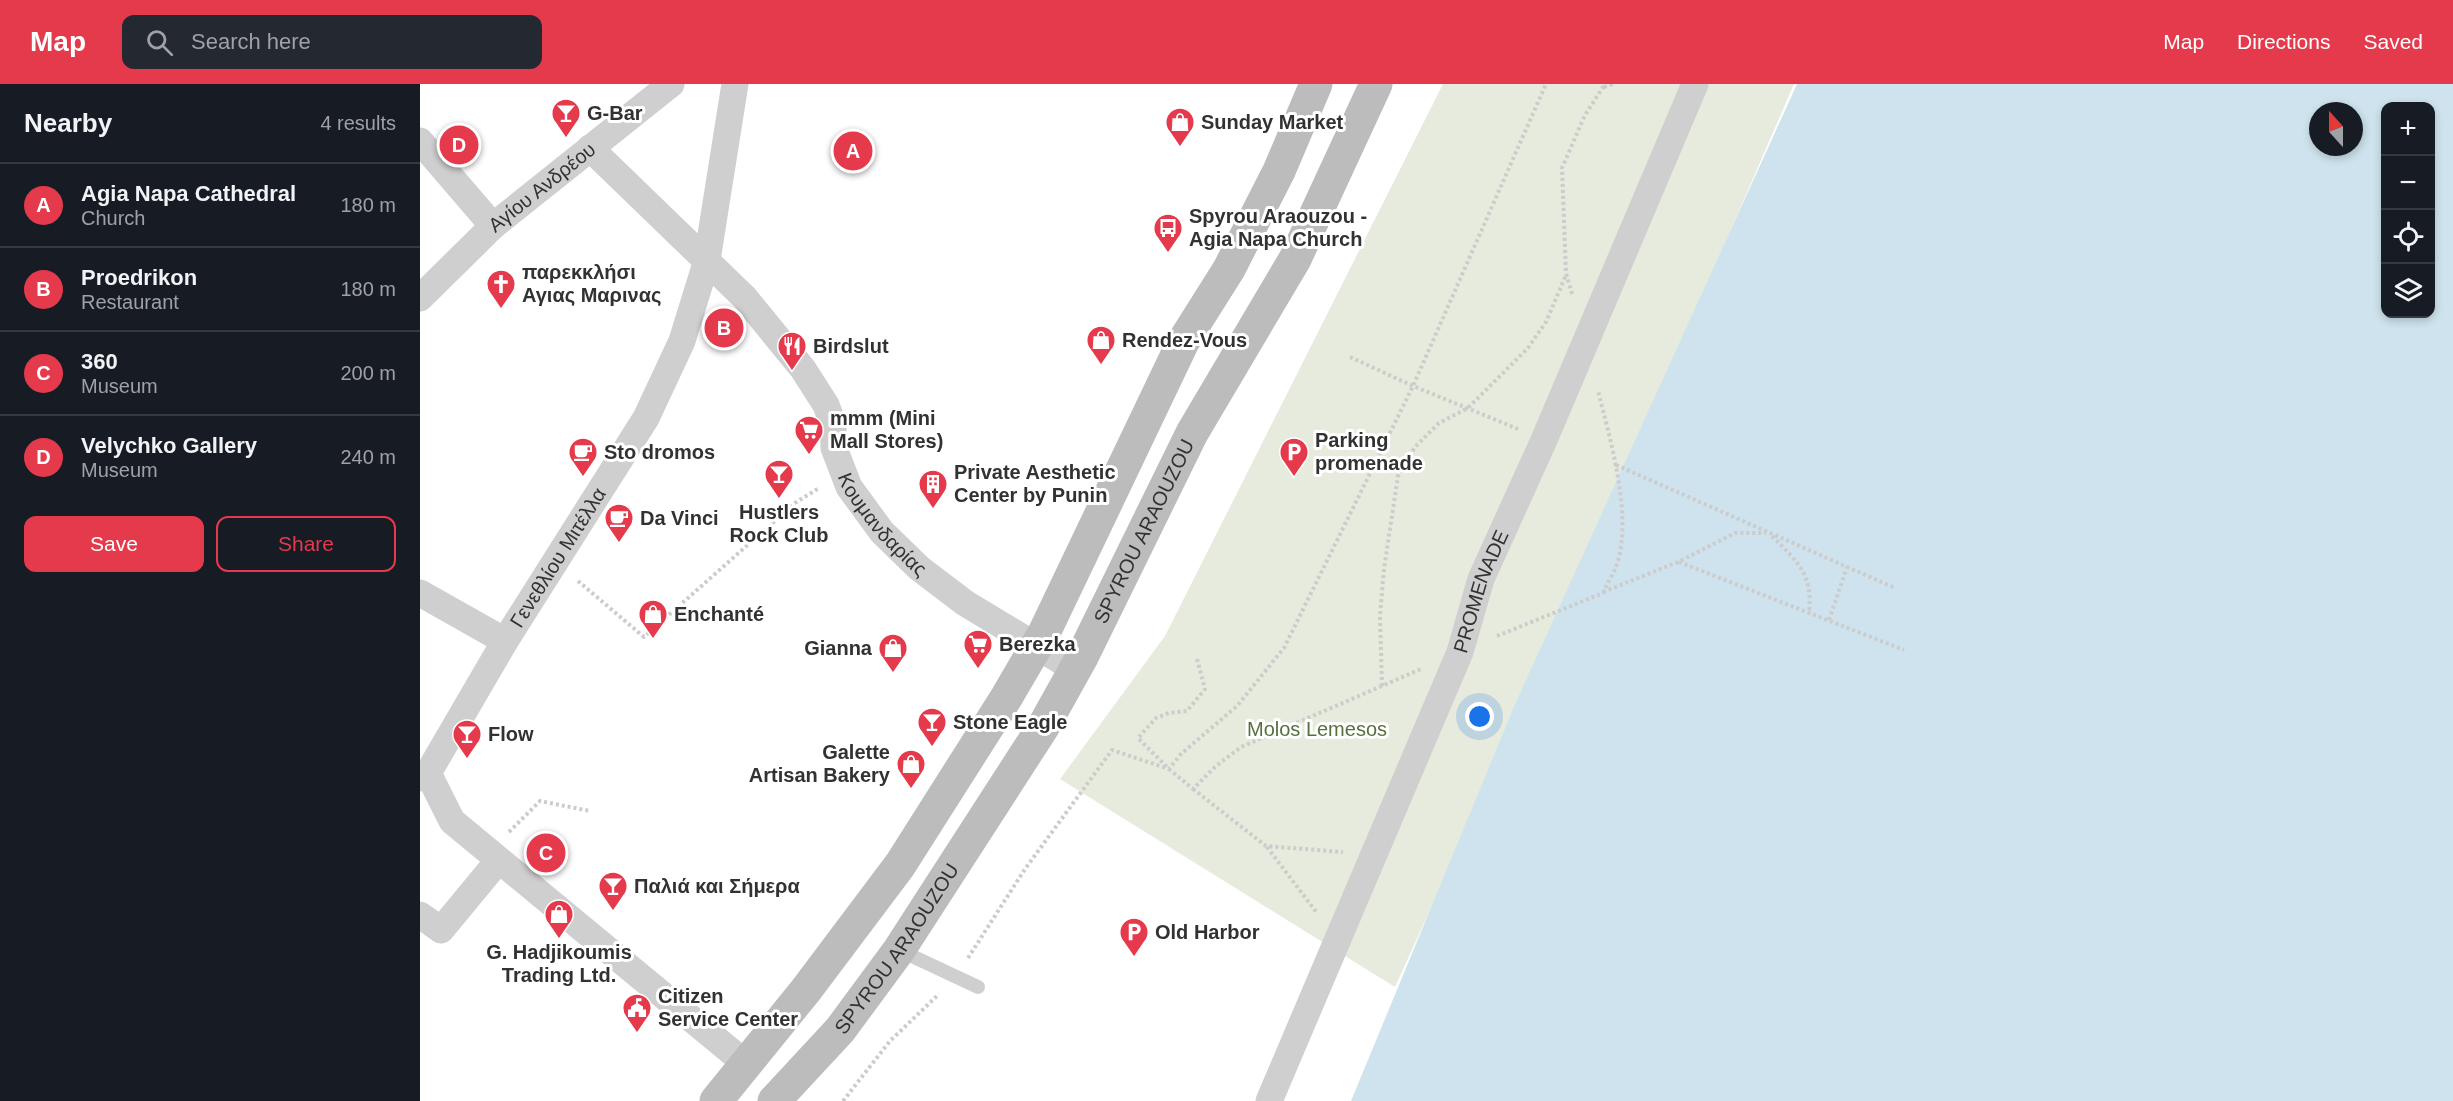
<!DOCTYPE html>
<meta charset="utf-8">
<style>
body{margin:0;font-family:Helvetica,sans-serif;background:#242831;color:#f1f3f6}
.controls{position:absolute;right:18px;top:18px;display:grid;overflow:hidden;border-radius:12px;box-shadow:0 3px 9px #0003}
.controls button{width:54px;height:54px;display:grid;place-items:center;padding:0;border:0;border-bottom:2px solid #363941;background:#171b24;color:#f1f3f6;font:30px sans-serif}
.compass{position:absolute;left:1889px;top:18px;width:54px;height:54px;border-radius:50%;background:#171b24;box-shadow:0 3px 9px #0003;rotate:339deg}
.you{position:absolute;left:1060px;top:633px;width:21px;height:21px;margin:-15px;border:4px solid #fff;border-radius:50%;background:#1a73e8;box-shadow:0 0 0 9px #1a73e833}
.badge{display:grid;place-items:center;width:39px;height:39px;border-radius:50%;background:#e5394c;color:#fff;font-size:20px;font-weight:700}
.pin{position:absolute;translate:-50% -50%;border:3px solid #fff;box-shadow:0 2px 6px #0006}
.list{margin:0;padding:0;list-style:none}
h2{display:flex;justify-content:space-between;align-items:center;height:78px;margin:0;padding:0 24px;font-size:26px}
h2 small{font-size:20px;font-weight:400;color:#9ea1a6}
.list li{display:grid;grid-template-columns:39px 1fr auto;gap:18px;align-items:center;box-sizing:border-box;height:84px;padding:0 24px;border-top:2px solid #363941}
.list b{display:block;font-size:22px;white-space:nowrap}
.list p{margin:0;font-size:20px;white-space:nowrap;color:#9ea1a6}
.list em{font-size:20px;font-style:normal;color:#9ea1a6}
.actions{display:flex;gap:12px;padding:18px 24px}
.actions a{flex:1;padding:14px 0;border:2px solid #e5394c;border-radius:12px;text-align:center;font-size:21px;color:#e5394c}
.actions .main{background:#e5394c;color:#fff}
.icon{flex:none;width:33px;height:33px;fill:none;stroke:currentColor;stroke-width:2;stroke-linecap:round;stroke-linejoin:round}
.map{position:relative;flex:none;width:2033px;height:1017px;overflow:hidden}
header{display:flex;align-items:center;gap:36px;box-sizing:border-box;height:84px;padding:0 30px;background:#e5394c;color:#fff}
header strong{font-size:28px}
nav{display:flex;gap:33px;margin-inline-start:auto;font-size:21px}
.search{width:420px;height:54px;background:#242831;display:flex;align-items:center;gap:15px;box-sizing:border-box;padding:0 21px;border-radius:12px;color:#9ea1a6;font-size:22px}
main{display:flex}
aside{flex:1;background:#171b24}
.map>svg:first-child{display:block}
</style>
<header>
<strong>Map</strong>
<div class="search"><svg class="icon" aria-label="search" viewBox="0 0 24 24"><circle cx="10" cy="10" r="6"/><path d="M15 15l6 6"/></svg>Search here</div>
<nav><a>Map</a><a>Directions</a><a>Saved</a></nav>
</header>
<main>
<aside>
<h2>Nearby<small>4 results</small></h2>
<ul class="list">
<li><span class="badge">A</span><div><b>Agia Napa Cathedral</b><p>Church</p></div><em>180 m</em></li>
<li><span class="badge">B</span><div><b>Proedrikon</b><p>Restaurant</p></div><em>180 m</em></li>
<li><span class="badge">C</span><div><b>360</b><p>Museum</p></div><em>200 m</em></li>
<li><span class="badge">D</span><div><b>Velychko Gallery</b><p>Museum</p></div><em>240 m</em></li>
</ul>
<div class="actions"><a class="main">Save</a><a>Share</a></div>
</aside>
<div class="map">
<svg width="2033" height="1017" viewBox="0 0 2033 1017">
<rect width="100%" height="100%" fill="#fff"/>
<path fill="#e6ebde" d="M 1023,0 L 1374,0 L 1139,542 L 975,903 L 640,695 L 745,552 Z"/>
<path fill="#cee3ed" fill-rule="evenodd" d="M 1377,0 L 2033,0 L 2033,1017 L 931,1017 L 1096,618 ZM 1966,22 L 2010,22 L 2010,230 L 1966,230 ZM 1898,27 L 1934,27 L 1934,63 L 1898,63 Z"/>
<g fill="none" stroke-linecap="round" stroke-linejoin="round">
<path stroke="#ccc" stroke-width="4" stroke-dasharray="3 3" stroke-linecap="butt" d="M 1184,3 L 1193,0
M 1152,210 L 1146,189 L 1142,84 L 1165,31 L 1185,0
M 930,273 L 993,302 L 1098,345
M 1196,381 L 1475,504
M 642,404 L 655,411
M 1352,452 C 1378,479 1393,489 1389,530
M 1259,478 L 1484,566
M 158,497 L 224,553 L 375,419 L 399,404
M 1183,508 L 1258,478 L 1315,449 L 1346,449
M 1409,536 L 1427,483
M 1077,552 L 1183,509 C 1187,499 1194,490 1197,480 C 1213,433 1190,354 1178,307
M 777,575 L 785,605 L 767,627 L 749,629 L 736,634 L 718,654 L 749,685 L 773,705 L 796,682 L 821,663 L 1001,585
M 962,602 L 960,532 L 964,485 L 978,392 L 995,363 L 1019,339 L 1048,324 L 1108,264 L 1126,238 L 1146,191
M 773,705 L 846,762 L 923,768
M 89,748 L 120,717 L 170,727
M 847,763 L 897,829
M 548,874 L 605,785 L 692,666 L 749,685 L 761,670 L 817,622 L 864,564 L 993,302 L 1126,0
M 423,1017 L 470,957 L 519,910"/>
<path stroke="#cfcfcf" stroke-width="14" d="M 479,866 L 558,903"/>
<g stroke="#cfcfcf" stroke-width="27">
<path d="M 0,57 L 73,142"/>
<path id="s1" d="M 170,64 L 325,214 L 383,285 L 406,321 L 413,340 L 414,364 L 429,403 L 462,448 L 499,484 L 545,519 L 656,586"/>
<path id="s2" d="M 0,214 L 73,142 L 251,0"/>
<path d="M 0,509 L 85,557"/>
<path d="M 8,689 L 32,737 L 325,979"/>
<path id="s3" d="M 0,694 L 8,689 L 85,557 L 226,334 L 262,257 L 287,176 L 315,0"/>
<path d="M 0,831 L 21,846 L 78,777"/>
<path id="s4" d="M 849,1017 L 1040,568 L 1061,495 L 1124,356 L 1275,0"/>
</g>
<g stroke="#bcbcbc" stroke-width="33">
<path d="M 296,1017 L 386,906 L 480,781 L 586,614 L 624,549 L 763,258 L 809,185 L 859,87 L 896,0"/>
<path id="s5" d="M 354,1017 L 420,946 L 479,866 L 623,643 L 662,573 L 772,349 L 875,175 L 956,0"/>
</g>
</g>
<defs>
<g id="bar-pin" transform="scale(1.5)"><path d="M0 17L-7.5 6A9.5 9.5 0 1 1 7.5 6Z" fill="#e5394c" stroke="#fff"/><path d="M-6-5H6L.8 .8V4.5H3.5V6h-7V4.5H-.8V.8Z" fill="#fff"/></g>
<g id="shop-pin" transform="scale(1.5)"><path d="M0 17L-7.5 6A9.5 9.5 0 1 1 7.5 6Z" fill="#e5394c" stroke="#fff"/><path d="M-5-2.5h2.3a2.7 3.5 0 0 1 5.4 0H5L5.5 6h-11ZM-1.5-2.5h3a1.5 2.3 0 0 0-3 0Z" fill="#fff"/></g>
<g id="bus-pin" transform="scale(1.5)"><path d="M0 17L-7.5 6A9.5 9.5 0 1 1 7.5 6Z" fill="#e5394c" stroke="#fff"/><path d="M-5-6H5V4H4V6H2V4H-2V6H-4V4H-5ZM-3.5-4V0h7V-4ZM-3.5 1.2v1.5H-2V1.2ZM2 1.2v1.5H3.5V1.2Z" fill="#fff"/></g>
<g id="church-pin" transform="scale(1.5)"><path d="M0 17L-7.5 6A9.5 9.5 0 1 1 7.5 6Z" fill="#e5394c" stroke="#fff"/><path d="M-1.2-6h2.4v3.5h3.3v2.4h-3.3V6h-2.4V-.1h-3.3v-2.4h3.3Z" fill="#fff"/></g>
<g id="restaurant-pin" transform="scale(1.5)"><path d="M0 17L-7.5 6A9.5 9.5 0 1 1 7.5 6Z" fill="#e5394c" stroke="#fff"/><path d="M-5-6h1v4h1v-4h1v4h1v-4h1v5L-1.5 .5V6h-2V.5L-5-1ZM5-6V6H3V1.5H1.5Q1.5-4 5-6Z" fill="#fff"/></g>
<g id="supermarket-pin" transform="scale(1.5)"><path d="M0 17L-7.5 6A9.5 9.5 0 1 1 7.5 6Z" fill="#e5394c" stroke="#fff"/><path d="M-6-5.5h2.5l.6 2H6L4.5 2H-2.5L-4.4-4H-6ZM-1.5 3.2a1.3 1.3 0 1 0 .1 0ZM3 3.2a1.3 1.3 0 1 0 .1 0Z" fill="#fff"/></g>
<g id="cafe-pin" transform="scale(1.5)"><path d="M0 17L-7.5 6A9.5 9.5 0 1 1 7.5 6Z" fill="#e5394c" stroke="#fff"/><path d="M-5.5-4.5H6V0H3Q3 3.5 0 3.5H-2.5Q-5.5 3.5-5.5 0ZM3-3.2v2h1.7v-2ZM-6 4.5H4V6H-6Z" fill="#fff"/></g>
<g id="parking-pin" transform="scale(1.5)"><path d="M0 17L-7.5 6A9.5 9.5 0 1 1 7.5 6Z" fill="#e5394c" stroke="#fff"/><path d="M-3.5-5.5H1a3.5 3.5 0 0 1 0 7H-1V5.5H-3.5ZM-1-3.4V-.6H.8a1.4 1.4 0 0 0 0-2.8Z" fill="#fff"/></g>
<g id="building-pin" transform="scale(1.5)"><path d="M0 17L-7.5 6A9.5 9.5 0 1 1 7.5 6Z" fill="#e5394c" stroke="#fff"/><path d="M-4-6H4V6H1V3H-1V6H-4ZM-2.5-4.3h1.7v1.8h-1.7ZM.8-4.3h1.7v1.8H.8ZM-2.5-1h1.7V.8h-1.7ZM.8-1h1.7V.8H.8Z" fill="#fff"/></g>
<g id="civic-pin" transform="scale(1.5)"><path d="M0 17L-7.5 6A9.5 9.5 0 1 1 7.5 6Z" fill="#e5394c" stroke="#fff"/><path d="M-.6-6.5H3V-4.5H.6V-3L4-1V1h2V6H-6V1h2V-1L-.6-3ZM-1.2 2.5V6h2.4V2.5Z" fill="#fff"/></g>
</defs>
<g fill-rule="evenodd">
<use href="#bar-pin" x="146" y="29"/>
<use href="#shop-pin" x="760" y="38"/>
<use href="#bus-pin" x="748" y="144"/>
<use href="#church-pin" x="81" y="200"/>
<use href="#shop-pin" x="681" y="256"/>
<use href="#restaurant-pin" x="372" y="262"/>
<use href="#supermarket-pin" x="389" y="346"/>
<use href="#cafe-pin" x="163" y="368"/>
<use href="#parking-pin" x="874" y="368"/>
<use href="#bar-pin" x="359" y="390"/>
<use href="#building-pin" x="513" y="400"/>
<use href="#cafe-pin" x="199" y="434"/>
<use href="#shop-pin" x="233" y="530"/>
<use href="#supermarket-pin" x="558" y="560"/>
<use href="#shop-pin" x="473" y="564"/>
<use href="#bar-pin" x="512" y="638"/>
<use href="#bar-pin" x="47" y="650"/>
<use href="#shop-pin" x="491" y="680"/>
<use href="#bar-pin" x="193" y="802"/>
<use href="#shop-pin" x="139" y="830"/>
<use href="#parking-pin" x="714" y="848"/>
<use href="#civic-pin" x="217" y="924"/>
</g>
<g text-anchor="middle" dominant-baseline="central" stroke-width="6" stroke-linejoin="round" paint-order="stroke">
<g font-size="20" font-weight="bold" fill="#323232" stroke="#fff" text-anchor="start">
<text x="167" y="29">G-Bar</text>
<text x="781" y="38">Sunday Market</text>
<text x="769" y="132">Spyrou Araouzou -<tspan x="769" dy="23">Agia Napa Church</tspan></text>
<text x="102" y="188">παρεκκλήσι<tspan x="102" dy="23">Αγιας Μαρινας</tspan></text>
<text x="702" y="256">Rendez-Vous</text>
<text x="393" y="262">Birdslut</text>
<text x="410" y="334">mmm (Mini<tspan x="410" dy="23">Mall Stores)</tspan></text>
<text x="895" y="356">Parking<tspan x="895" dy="23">promenade</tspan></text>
<text x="184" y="368">Sto dromos</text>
<text x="534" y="388">Private Aesthetic<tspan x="534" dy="23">Center by Punin</tspan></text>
<text x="359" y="428" text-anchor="middle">Hustlers<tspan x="359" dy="23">Rock Club</tspan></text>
<text x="220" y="434">Da Vinci</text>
<text x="254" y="530">Enchanté</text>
<text x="579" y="560">Berezka</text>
<text x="452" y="564" text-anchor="end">Gianna</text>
<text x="533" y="638">Stone Eagle</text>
<text x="68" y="650">Flow</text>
<text x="470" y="668" text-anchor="end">Galette<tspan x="470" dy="23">Artisan Bakery</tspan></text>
<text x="214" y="802">Παλιά και Σήμερα</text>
<text x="735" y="848">Old Harbor</text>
<text x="139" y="868" text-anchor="middle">G. Hadjikoumis<tspan x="139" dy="23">Trading Ltd.</tspan></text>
<text x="238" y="912">Citizen<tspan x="238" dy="23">Service Center</tspan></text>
</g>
<g font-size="20" fill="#323232" stroke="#fff">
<text stroke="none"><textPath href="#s2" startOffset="165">Αγίου Ανδρέου</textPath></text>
<text stroke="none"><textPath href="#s1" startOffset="486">Κουμανδαρίας</textPath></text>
<text stroke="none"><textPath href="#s5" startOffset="682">SPYROU ARAOUZOU</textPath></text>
<text stroke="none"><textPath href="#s3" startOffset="261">Γενεθλίου Μιτέλλα</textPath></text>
<text stroke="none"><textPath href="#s4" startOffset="552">PROMENADE</textPath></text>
<text stroke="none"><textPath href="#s5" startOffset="196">SPYROU ARAOUZOU</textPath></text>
</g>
<g font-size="20" fill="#576f3f" stroke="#fff">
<text x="897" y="645">Molos Lemesos</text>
</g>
</g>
</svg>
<div class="controls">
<button>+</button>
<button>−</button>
<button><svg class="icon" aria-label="locate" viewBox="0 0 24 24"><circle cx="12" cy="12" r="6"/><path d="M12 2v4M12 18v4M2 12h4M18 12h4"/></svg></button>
<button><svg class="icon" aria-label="layers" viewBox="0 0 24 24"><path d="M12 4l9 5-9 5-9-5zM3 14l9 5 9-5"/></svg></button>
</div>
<svg class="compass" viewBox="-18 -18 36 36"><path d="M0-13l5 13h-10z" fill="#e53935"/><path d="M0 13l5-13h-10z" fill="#9ea1a6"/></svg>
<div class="you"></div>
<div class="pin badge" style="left:433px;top:67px">A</div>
<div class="pin badge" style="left:304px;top:244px">B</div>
<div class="pin badge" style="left:126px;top:769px">C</div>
<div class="pin badge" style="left:39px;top:61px">D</div>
</div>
</main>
